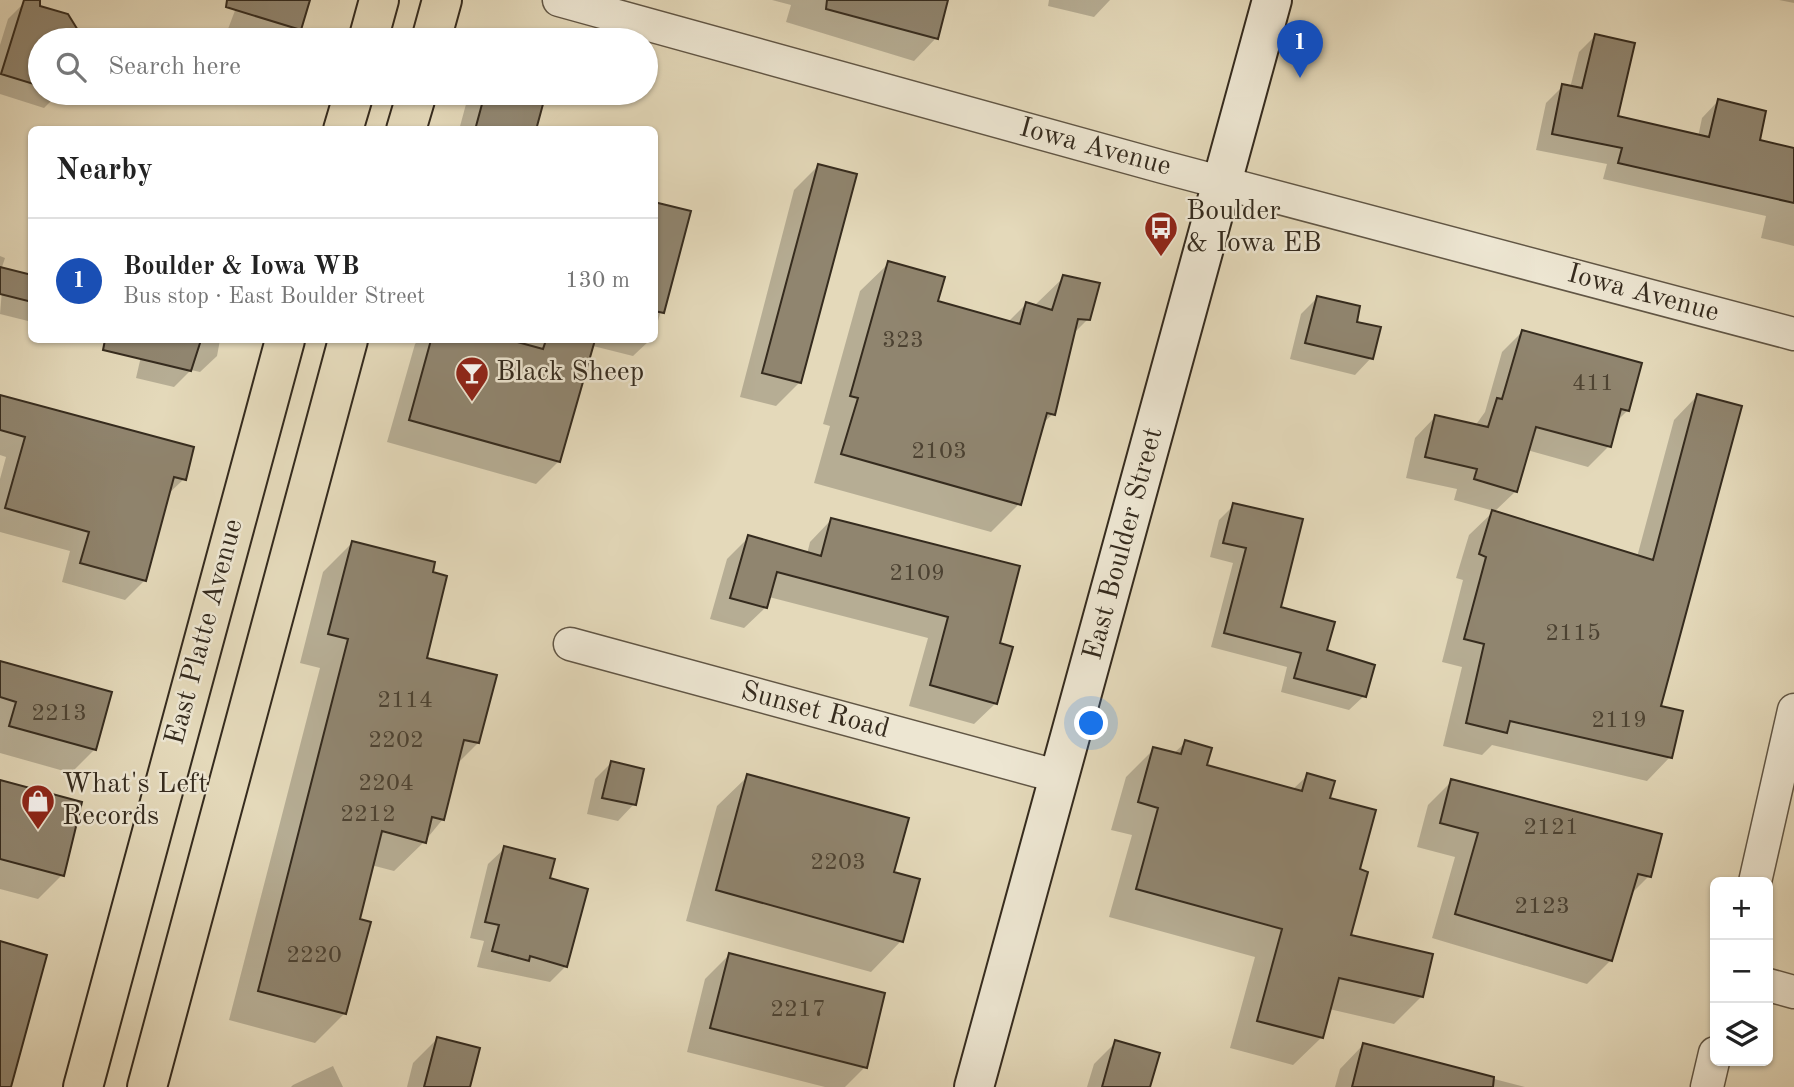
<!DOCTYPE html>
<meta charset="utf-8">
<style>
body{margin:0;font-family:"Old Standard TT",serif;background:#f6f6f6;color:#222}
.controls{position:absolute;right:21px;bottom:21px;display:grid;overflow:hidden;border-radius:10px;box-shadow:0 2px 5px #0004}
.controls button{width:63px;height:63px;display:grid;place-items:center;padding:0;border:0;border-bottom:2px solid #e0e0e0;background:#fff;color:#222;font:35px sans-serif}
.you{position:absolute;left:1092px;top:724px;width:24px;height:24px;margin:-18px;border:5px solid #fff;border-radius:50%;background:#1a73e8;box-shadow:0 0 0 10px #1a73e833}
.badge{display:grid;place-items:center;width:46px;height:46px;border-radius:50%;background:#7c3aed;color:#fff;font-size:23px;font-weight:700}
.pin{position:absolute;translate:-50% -58px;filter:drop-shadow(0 2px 4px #0008)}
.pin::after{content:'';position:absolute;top:37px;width:24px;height:21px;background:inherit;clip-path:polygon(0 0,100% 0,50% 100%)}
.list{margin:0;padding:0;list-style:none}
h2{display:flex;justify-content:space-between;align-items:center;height:91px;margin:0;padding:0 28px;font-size:30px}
h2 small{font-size:23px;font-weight:400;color:#767676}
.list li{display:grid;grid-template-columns:46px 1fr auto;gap:21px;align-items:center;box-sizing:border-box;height:126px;padding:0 28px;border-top:2px solid #e0e0e0}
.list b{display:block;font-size:26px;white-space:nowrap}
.list p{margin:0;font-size:23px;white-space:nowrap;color:#767676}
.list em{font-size:23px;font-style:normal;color:#767676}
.icon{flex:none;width:38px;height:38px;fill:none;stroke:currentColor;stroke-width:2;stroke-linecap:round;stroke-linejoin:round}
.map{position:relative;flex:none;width:1794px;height:1087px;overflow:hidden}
.search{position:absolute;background:#fff;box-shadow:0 2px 5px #0004;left:28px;top:28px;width:630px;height:77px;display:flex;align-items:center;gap:18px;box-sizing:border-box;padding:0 24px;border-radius:38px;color:#767676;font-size:26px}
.panel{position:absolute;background:#fff;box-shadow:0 2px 5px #0004;left:28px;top:126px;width:630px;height:217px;border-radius:10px}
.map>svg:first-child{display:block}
</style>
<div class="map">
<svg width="1794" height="1087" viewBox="0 0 1794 1087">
<rect width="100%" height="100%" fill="#e4d9ba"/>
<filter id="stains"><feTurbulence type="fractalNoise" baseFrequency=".00286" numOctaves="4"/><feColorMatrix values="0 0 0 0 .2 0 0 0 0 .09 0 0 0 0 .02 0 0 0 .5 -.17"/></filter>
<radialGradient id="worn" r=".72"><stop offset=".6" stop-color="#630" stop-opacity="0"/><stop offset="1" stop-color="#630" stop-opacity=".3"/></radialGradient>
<path fill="#0003" d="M 239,0 L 294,0 L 300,29 L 288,40 L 267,40 L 228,29 Z
M 772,0 L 946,0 L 936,38 L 914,61 L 786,22 L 791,5 Z
M 1049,0 L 1110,0 L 1094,17 L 1048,6 Z
M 1779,0 L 1794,0 L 1794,3 Z
M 24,3 L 78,33 L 76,40 L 40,40 L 40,93 L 59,93 L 44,108 L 0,94 L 0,45 L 8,19 Z
M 1595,36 L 1616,118 L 1698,137 L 1702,118 L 1718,101 L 1757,142 L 1794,150 L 1794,246 L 1761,238 L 1766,216 L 1603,179 L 1607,164 L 1536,150 L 1546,103 L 1563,86 L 1570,88 L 1579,52 Z
M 469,93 L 545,93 L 534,130 L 459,130 Z
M 818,166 L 800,382 L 776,406 L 740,397 L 794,190 Z
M 654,204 L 689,212 L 654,335 Z
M 0,256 L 5,258 L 0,273 Z
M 889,263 L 935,302 L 1008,322 L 1026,304 L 1035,305 L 1064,277 L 1088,319 L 1073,334 L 1053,414 L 1041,425 L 1019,504 L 991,532 L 814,483 L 830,426 L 823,424 L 860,291 Z
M 32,277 L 32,322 L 0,314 L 2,290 Z
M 1317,298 L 1355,323 L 1371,358 L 1355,375 L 1290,359 L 1301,314 Z
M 1522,332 L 1628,410 L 1616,422 L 1609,446 L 1588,467 L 1527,450 L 1516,491 L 1494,512 L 1637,557 L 1674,420 L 1697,396 L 1659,707 L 1670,757 L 1647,781 L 1492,745 L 1482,755 L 1443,746 L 1462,667 L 1442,662 L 1463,580 L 1456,578 L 1469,535 L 1494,511 L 1454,500 L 1457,489 L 1406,478 L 1415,438 L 1435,417 L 1475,426 L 1485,412 L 1502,352 Z
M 106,340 L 220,340 L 217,356 L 200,372 L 191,370 L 174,387 L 136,378 L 142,352 Z
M 419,340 L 650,340 L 633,356 L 593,346 L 559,461 L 536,484 L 387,442 L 415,344 Z
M 0,397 L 184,479 L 167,495 L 145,580 L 125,600 L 62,582 L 70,551 L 0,532 L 0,479 L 6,457 L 0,455 Z
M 1234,505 L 1279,608 L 1325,651 L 1364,696 L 1349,710 L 1281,692 L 1287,667 L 1211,647 L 1233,563 L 1210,557 L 1219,520 Z
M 831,520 L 998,644 L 996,703 L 974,724 L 909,706 L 928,638 L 769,597 L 766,607 L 744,628 L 710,619 L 727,559 L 749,537 L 807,554 L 810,542 Z
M 352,543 L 478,743 L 457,764 L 443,819 L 424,842 L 394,871 L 371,865 L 357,920 L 344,1014 L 315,1043 L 229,1020 L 320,668 L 300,663 L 323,572 Z
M 0,663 L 95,749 L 71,773 L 0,753 Z
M 1186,742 L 1205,766 L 1292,790 L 1308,775 L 1328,799 L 1357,871 L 1349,937 L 1422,996 L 1394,1024 L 1329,1009 L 1321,1038 L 1293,1065 L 1230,1048 L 1255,957 L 1109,917 L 1132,835 L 1111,830 L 1126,777 L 1154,749 L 1173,754 Z
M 611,763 L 634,804 L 618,821 L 587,814 L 595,779 Z
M 748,776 L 892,874 L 901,941 L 871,972 L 686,921 L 717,806 Z
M 1452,781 L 1649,876 L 1629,896 L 1611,960 L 1587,984 L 1432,938 L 1455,857 L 1417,847 L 1428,805 Z
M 0,782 L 62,875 L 38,899 L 0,889 Z
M 505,848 L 548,880 L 566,966 L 550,982 L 477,967 L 484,941 L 470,938 L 488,864 Z
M 729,955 L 865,1067 L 845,1087 L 825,1087 L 687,1052 L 705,979 Z
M 437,1039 L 468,1087 L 407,1087 L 413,1063 Z
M 1116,1042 L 1149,1087 L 1087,1087 L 1094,1064 Z
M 1363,1045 L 1525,1087 L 1335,1087 L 1340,1069 Z
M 333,1066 L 343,1087 L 291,1087 L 293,1085 Z"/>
<path fill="#90856f" stroke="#352b1e" stroke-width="2" d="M 24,0 L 40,0 L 40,6 L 68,14 L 84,40 L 40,40 L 40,86 L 1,74 Z
M 227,0 L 310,0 L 301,30 L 226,7 Z
M 827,0 L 948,0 L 938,39 L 826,9 Z
M 1595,34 L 1635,43 L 1618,116 L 1709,137 L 1718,99 L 1766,111 L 1760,140 L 1794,148 L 1794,203 L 1618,163 L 1622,148 L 1552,134 L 1562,84 L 1582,88 Z
M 485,93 L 546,93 L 536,130 L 475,130 Z
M 818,164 L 857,174 L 801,383 L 762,373 Z
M 654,202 L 691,211 L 664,313 L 654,311 Z
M 888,261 L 945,277 L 938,301 L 1020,324 L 1026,302 L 1052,310 L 1063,275 L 1100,283 L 1090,320 L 1078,319 L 1055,415 L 1047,413 L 1021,505 L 841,454 L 858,398 L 850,396 Z
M 0,267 L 32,275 L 32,302 L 0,294 Z
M 1317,296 L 1360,306 L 1357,322 L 1381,327 L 1373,359 L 1305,343 Z
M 1522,330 L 1642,363 L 1629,411 L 1621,409 L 1611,447 L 1536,427 L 1517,492 L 1474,479 L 1477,469 L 1425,457 L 1435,415 L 1488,427 L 1497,398 L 1502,399 Z
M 105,340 L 201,340 L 191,371 L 103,350 Z
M 431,340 L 510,340 L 543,349 L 546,340 L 595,340 L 560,462 L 409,420 Z
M 1697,394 L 1742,406 L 1661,706 L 1683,711 L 1672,758 L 1510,721 L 1507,733 L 1466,723 L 1484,644 L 1464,639 L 1486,557 L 1479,554 L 1492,510 L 1653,560 Z
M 0,395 L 194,447 L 186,480 L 174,477 L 146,581 L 80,563 L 89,532 L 5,508 L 25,437 L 0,430 Z
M 1233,503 L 1303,519 L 1281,607 L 1335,622 L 1327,650 L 1375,665 L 1366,697 L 1294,678 L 1301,653 L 1224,633 L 1246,548 L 1223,543 Z
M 831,518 L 1020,566 L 1000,643 L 1013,647 L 997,704 L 930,685 L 948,617 L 777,572 L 767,608 L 730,598 L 748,535 L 821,556 Z
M 352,541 L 435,562 L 433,572 L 447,576 L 427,658 L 497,675 L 479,743 L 464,740 L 444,820 L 432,817 L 426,843 L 382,831 L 360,919 L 371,922 L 346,1014 L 258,991 L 348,639 L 328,634 Z
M 0,661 L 112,692 L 96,750 L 9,726 L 16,702 L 0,697 Z
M 1185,740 L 1212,748 L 1207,765 L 1302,791 L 1307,773 L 1335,781 L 1330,798 L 1376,810 L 1360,869 L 1368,872 L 1351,935 L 1433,954 L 1423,997 L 1339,978 L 1323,1038 L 1257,1021 L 1282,929 L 1136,889 L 1158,808 L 1138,802 L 1153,747 L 1181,754 Z
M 611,761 L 644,769 L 636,805 L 602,798 Z
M 747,774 L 909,818 L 894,872 L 920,879 L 903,942 L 716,890 Z
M 1451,779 L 1662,834 L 1651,877 L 1638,874 L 1612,961 L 1455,914 L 1478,833 L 1440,823 Z
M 0,780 L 82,802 L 64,876 L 0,859 Z
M 504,846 L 555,859 L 550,878 L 588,889 L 567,967 L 530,956 L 529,961 L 492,951 L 499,925 L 485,922 Z
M 0,941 L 47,955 L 11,1087 L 0,1087 Z
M 729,953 L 885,993 L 867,1068 L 710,1028 Z
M 437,1037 L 480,1048 L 470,1087 L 424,1087 Z
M 1115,1040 L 1160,1053 L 1150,1087 L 1102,1087 Z
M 1363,1043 L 1494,1077 L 1493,1087 L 1352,1087 Z"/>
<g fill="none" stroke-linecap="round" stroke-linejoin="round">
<g stroke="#615645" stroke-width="35">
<path id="street" d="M 559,0 L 1163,167 L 1794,334
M 570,644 L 1060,777
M 1755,882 L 1794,710
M 1768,985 L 1794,992
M 1707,1087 L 1715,1053"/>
</g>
<g stroke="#352b1e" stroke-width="42">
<path id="secondary" d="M 974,1087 L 1272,0"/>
</g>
<g stroke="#352b1e" stroke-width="42">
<path id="primary" d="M 368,40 L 379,0
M 431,40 L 442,0
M 343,130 L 354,93
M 406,130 L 417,93
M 83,1087 L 285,340
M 147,1087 L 348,340"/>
</g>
<use href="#street" stroke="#ede6d2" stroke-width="32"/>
<use href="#secondary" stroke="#ede6d2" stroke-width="38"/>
<use href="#primary" stroke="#e4d9ba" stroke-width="38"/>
</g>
<defs>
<g id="bus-pin" transform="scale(1.75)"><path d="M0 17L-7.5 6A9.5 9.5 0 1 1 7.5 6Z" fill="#8f2418" stroke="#ede6d2"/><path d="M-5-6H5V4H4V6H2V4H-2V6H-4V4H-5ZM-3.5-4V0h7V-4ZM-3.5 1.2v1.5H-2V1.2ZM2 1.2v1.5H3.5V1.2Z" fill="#fff"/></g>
<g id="bar-pin" transform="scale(1.75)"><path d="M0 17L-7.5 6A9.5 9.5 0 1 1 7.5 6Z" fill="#8f2418" stroke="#ede6d2"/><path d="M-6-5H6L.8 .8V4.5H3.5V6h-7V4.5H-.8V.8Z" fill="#fff"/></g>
<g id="shop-pin" transform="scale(1.75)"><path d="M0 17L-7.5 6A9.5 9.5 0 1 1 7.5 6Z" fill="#8f2418" stroke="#ede6d2"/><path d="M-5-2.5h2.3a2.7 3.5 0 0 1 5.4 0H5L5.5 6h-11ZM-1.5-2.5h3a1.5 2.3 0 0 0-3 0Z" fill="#fff"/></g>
</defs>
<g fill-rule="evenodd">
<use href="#bus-pin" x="1161" y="228"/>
<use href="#bar-pin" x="472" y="373"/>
<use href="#shop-pin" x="38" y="801"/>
</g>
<g text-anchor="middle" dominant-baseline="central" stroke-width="5" stroke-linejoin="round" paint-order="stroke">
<g font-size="24" fill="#4c4232">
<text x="903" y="341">323</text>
<text x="1593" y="384">411</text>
<text x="939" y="452">2103</text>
<text x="917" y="574">2109</text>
<text x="1573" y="634">2115</text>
<text x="405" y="701">2114</text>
<text x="59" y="714">2213</text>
<text x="1619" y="721">2119</text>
<text x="396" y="741">2202</text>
<text x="386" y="784">2204</text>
<text x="368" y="815">2212</text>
<text x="1551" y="828">2121</text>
<text x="838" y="863">2203</text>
<text x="1542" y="907">2123</text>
<text x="314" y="956">2220</text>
<text x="798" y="1010">2217</text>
</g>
<g font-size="28" fill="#352b1e" stroke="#ede6d2">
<text transform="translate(1095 148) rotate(15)">Iowa Avenue</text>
<text transform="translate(1643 294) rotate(15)">Iowa Avenue</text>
<text transform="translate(1124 544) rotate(-75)">East Boulder Street</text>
<text transform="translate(205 632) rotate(-75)">East Platte Avenue</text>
<text transform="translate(815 711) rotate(15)">Sunset Road</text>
</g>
<g font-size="28" fill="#352b1e" stroke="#ede6d2" text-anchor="start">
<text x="1186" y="212">Boulder<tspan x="1186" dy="32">&amp; Iowa EB</tspan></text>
<text x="496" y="373">Black Sheep</text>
<text x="62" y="785">What's Left<tspan x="62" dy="32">Records</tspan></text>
</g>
</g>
<rect width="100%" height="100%" filter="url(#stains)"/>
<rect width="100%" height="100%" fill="url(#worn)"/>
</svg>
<div class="controls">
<button>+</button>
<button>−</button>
<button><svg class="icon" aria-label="layers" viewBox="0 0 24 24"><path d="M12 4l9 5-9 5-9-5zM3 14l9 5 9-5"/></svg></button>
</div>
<div class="you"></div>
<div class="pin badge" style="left:1300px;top:78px;background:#1a4fb4">1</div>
<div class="search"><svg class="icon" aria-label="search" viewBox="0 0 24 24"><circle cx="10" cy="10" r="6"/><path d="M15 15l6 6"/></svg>Search here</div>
<section class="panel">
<h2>Nearby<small></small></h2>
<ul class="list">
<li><span class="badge" style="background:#1a4fb4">1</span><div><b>Boulder &amp; Iowa WB</b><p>Bus stop · East Boulder Street</p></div><em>130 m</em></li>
</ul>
</section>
</div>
